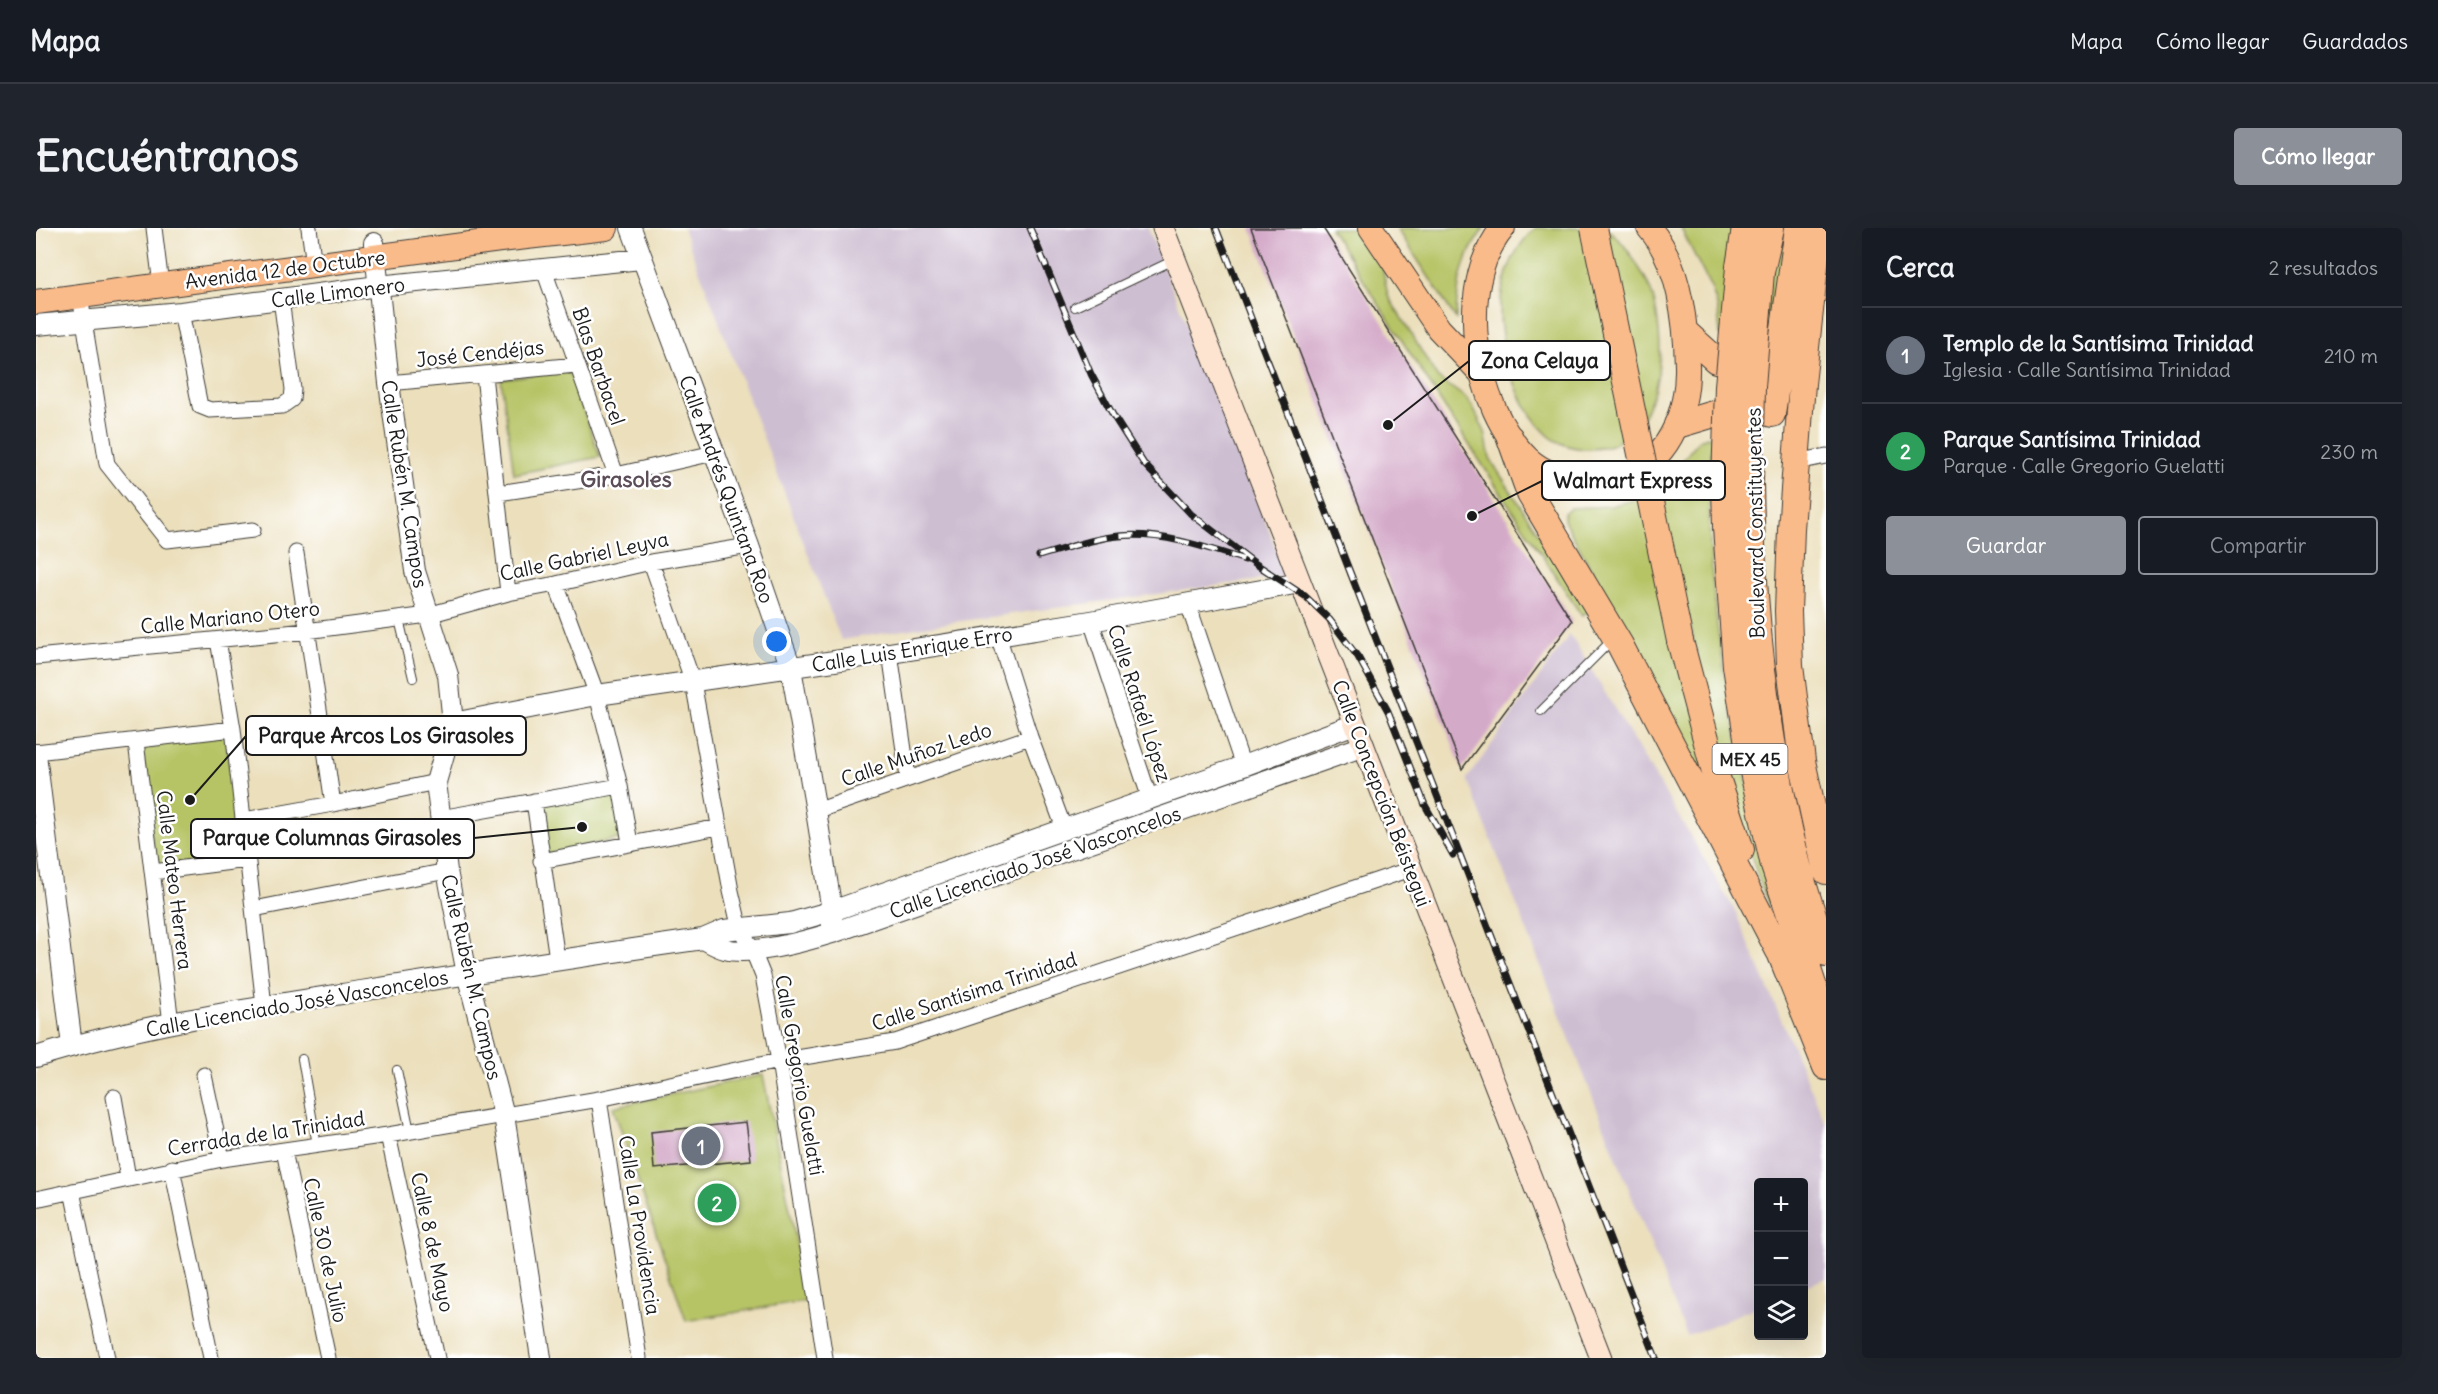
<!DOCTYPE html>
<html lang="es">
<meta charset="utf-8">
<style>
body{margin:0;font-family:Delius,sans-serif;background:#20242c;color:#f1f3f6}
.controls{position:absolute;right:18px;bottom:18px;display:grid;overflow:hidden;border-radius:6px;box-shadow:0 6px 24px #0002}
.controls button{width:54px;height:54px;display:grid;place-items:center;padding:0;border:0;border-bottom:2px solid #363941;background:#171b24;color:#f1f3f6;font:30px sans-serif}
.you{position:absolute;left:741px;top:414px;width:21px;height:21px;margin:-15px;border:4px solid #fff;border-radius:50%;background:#1a73e8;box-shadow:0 0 0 9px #1a73e833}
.badge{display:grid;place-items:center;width:39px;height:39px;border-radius:50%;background:#8c9099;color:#fff;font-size:20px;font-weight:700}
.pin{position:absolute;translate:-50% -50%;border:3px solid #fff;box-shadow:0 2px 6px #0006}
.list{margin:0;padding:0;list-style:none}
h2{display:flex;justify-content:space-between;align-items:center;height:78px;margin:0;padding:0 24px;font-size:26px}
h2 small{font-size:20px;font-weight:400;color:#9ea1a6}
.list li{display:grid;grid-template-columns:39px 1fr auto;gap:18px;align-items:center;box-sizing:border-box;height:96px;padding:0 24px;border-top:2px solid #363941}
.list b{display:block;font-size:22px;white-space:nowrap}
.list p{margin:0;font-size:20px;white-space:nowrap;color:#9ea1a6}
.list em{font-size:20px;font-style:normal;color:#9ea1a6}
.actions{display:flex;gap:12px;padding:18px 24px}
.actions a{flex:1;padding:14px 0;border:2px solid #8c9099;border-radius:6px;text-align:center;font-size:21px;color:#8c9099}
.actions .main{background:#8c9099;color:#fff}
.icon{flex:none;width:33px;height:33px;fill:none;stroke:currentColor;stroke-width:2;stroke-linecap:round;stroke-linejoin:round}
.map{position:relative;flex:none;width:1790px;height:1130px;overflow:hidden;border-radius:6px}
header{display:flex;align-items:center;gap:36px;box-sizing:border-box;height:84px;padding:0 30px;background:#171b24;border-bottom:2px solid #363941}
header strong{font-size:28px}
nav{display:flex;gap:33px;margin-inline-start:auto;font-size:21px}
.intro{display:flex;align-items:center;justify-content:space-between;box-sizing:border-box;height:144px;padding:0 36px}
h1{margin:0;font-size:42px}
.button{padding:15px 27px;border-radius:6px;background:#8c9099;color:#fff;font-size:21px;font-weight:700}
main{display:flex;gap:36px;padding:0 36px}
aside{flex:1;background:#171b24;border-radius:6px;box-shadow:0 6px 24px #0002}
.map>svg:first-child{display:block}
</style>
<header>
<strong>Mapa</strong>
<nav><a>Mapa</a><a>Cómo llegar</a><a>Guardados</a></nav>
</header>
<div class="intro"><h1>Encuéntranos</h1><a class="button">Cómo llegar</a></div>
<main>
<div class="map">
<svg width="1790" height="1130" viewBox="0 0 1790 1130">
<rect width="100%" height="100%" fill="#fff"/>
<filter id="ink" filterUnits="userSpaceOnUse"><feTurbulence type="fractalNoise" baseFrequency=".0167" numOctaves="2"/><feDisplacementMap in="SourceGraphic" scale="12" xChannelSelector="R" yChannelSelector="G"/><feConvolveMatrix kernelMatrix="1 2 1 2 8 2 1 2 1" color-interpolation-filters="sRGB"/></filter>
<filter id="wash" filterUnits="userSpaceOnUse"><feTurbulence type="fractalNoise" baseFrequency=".008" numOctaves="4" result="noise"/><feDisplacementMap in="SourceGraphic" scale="24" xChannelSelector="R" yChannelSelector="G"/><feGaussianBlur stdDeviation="1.35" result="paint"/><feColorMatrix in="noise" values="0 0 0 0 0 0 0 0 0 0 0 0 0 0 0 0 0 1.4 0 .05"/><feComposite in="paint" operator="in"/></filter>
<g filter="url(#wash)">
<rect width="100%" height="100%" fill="#ebdfbc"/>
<path fill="#cebed1" d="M 647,0 L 1112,0 L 1251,348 L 925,393 L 805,412 Z
M 1534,406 L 1698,681 L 1790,896 L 1790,1050 L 1768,1059 L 1768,954 L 1722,954 L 1722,1078 L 1651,1108 L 1431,551 Z"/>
<path fill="#b7c466" stroke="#6a7041" stroke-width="1.5" d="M 1294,0 L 1325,0 L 1346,38 L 1352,68 L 1401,149 L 1430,170 L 1436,178 L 1449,204 L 1454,231 L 1512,320 L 1557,381 L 1546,388 L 1409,180 Z
M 1361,0 L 1448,0 C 1426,31 1421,53 1420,91 Z
M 1499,0 C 1512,0 1558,0 1567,0 C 1583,6 1595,27 1603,40 C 1617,60 1621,81 1623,104 C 1628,151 1611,221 1552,221 C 1538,221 1521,216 1511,206 C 1486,182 1475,150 1468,117 C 1458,76 1468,29 1499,0 Z
M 1645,0 L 1753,0 L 1738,116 L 1684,107 L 1682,81 L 1676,62 Z
M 533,142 L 564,229 L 478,246 L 465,151 Z
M 1677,207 C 1658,388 1714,564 1759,737 L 1729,668 L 1693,564 L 1646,361 L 1679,579 L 1632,479 L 1528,292 L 1528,285 L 1534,280 L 1575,278 L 1604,270 L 1631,252 L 1663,212 Z
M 190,506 L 204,629 L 119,640 L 105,515 Z
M 582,563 L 591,609 L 506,627 L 503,576 Z
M 727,847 L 772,1072 L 650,1093 L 577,879 Z"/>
<g id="blocks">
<path fill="#d4aac9" d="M 1215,0 L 1287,0 L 1536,393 L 1426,541 Z
M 710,894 L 715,932 L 618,941 L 615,904 Z"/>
</g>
</g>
<g filter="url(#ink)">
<use href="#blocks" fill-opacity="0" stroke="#3b3934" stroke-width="1.5"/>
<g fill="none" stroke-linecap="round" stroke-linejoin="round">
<g stroke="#3b3934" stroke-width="10">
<path id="service" d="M 1039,79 L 1138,32
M 363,391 L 377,450
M 1505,483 L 1576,412
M 266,831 L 281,917
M 361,842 L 374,903"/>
</g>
<g stroke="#3b3934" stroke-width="17">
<path id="minor" d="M 118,0 L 125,57
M 273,0 L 278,37
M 508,42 L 580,247
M 44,68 L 71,236 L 131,312 L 217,302
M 145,84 L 164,178 L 174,182 L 246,178 L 256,171 L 257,161 L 245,71
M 448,147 L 472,365
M 353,155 L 540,137
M 1761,234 L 1790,228
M 462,265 L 580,247 L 678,225
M 260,325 L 297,576
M 615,334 L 657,454 L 695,663 L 704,701 L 716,721 L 727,748 L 743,833 L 789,1130
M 520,356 L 561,467 L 584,558 L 594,615
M 1152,376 L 1207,538
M 1055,393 L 1114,571
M 962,407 L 994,509 L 1028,600
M 182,412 L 197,501 L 228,778
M 854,425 L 872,550
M 0,429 L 270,403 L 392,387 L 472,365 L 520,356 L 615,334 L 713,318
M 100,514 L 135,795
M 0,524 L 197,501
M 498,573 L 521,731
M 780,583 L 994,509
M 404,590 L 584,558
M 208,592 L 297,576 L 400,554
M 505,633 L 683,599
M 117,644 L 211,632
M 218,681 L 411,643
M 168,847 L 186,931
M 78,869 L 92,950
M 563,871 L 603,1130
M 352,907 L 401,1130
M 248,923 L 292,1130
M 136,940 L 175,1130
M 36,963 L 71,1130
M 0,971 L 186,931 L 352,907 L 563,871 L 743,833 L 859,814 L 1375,641"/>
</g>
<g stroke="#3b3934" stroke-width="22">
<path id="tertiary" d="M 595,0 L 713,318 L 755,440 L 780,583 L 796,683 L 796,705
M 338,15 L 353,155 L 379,343 L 412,447 L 417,495 L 400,554 L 411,643 L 431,746 L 468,887 L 505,1130
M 0,97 L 145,84 L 342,58 L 605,31
M 417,495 L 561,467 L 854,425 L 1055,393 L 1264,355
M 0,526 L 36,818
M 667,711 C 674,714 681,719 689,721 C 715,728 770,713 796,705 L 1328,518
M 0,829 C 106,796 216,780 325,763 C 439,745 553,727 667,711 L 688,702 L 754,695 L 796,683 L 1207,538 L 1319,496"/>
</g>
<g stroke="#3b3934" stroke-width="23">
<path id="secondary" d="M 1127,0 L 1565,1130"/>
</g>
<g stroke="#3b3934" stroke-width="26">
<path id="primary" d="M 1335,0 L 1403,101 L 1446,146
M 1467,0 C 1417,59 1439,181 1492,231 C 1508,246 1531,251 1551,251 C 1565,250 1583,251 1596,245 C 1636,227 1652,179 1651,138 C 1650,94 1643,34 1613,0
M 0,74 L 464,12 L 570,0"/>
</g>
<g stroke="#3b3934" stroke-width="28">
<path id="trunk" d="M 1783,0 L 1766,156 L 1755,301 L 1752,383 L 1754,438 L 1766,533 L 1790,643
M 1703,39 L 1709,0
M 1725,44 L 1735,0
M 1651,106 L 1680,132 L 1714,141
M 1736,186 L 1762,0
M 1641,197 L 1678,186 L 1714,186
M 1474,210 L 1494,266 L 1584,417 L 1743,723
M 1714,254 C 1716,381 1729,506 1760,630 C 1768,663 1780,695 1790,726
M 1689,256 L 1690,299 L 1700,438 L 1715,535 L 1738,638 L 1790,796
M 1644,413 L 1678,541 L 1705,622
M 1737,707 L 1790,839"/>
</g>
<use href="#service" stroke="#fff" stroke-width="8"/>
<use href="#minor" stroke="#fff" stroke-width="15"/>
<use href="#tertiary" stroke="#fff" stroke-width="20"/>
<use href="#secondary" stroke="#fde4d1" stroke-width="21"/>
<use href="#primary" stroke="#fabb8b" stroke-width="24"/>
<use href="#trunk" stroke="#fabb8b" stroke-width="26"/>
<g stroke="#1c1c1c" stroke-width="7">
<path id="rail" d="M 994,0 L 1055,146 L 1078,189 L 1108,236 L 1155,286 L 1220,336 L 1269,368 L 1294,392 L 1322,429 L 1352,483 L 1389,577 L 1417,627
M 1180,0 L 1620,1130
M 1003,328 C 1029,321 1057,310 1083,308 C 1126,304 1169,319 1209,332"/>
</g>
<use href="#rail" stroke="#fff" stroke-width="4.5" stroke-dasharray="14" stroke-linecap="butt"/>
<g stroke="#3b3934" stroke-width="28" stroke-linecap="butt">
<path id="trunk-bridge" d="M 1558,0 L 1644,413
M 1714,254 L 1716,159 L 1725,44
M 1689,256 L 1692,158 L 1703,39"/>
</g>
<use href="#trunk-bridge" stroke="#fabb8b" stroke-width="26"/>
</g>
</g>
<g text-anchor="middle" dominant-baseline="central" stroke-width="5" stroke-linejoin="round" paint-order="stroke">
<rect fill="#fff" stroke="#606060" stroke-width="1.5" x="1676.5" y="516" width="75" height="30" rx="4.5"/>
<g font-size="18" font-weight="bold" fill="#1c1c1c">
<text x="1714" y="531">MEX 45</text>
</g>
<g font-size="20" fill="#1c1c1c" stroke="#fff">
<text transform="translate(249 41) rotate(-7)">Avenida 12 de Octubre</text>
<text transform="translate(302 64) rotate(-7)">Calle Limonero</text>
<text transform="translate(444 125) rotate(-6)">José Cendéjas</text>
<text transform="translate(563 138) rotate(71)">Blas Barbacel</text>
<text transform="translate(369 256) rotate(81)">Calle Rubén M. Campos</text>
<text transform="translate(691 261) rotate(70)">Calle Andrés Quintana Roo</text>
<text transform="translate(1719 295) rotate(-91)">Boulevard Constituyentes</text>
<text transform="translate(548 328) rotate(-12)">Calle Gabriel Leyva</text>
<text transform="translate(194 389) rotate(-6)">Calle Mariano Otero</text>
<text transform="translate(876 421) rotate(-9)">Calle Luis Enrique Erro</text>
<text transform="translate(1104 475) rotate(72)">Calle Rafaél López</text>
<text transform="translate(880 526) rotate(-19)">Calle Muñoz Ledo</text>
<text transform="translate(1346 565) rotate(69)">Calle Concepción Béistegui</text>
<text transform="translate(999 634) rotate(-19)">Calle Licenciado José Vasconcelos</text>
<text transform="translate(139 652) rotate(83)">Calle Mateo Herrera</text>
<text transform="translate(436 749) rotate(77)">Calle Rubén M. Campos</text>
<text transform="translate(938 763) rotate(-18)">Calle Santísima Trinidad</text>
<text transform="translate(261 775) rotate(-10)">Calle Licenciado José Vasconcelos</text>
<text transform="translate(764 847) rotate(80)">Calle Gregorio Guelatti</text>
<text transform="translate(230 905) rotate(-9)">Cerrada de la Trinidad</text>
<text transform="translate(604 997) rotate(81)">Calle La Providencia</text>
<text transform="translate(397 1014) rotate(78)">Calle 8 de Mayo</text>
<text transform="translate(290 1022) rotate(78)">Calle 30 de Julio</text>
</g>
<g font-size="22" font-weight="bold" fill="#5c4e59" stroke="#fff">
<text x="590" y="251">Girasoles</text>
</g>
</g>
<path fill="none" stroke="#1c1c1c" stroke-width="2" d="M1352 197L1433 133M1436 288L1506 253M154 572L210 508M546 599L438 610"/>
<g fill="#1c1c1c" stroke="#fff" stroke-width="2">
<circle cx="1352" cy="197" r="6"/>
<circle cx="1436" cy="288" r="6"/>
<circle cx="154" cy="572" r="6"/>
<circle cx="546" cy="599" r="6"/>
</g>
<g fill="#fff" stroke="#1c1c1c" stroke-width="2">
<rect x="1433" y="113" width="141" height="39" rx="6"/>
<rect x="1506" y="233" width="183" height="39" rx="6"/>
<rect x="210" y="488" width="280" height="39" rx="6"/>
<rect x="155" y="591" width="283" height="39" rx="6"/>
</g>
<g font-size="21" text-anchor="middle" font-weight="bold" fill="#1c1c1c">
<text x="1504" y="140">Zona Celaya</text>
<text x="1597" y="260">Walmart Express</text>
<text x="350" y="515">Parque Arcos Los Girasoles</text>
<text x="296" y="617">Parque Columnas Girasoles</text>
</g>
</svg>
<div class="controls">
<button>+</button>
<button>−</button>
<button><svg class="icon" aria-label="layers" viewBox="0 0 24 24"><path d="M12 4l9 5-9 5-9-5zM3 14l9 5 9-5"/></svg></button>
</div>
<div class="you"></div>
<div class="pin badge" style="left:665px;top:918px;background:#6b7280">1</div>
<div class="pin badge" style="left:681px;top:975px;background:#2e9e5b">2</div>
</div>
<aside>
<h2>Cerca<small>2 resultados</small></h2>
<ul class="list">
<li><span class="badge" style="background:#6b7280">1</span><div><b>Templo de la Santísima Trinidad</b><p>Iglesia · Calle Santísima Trinidad</p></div><em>210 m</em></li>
<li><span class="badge" style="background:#2e9e5b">2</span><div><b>Parque Santísima Trinidad</b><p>Parque · Calle Gregorio Guelatti</p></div><em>230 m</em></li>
</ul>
<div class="actions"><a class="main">Guardar</a><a>Compartir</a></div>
</aside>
</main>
